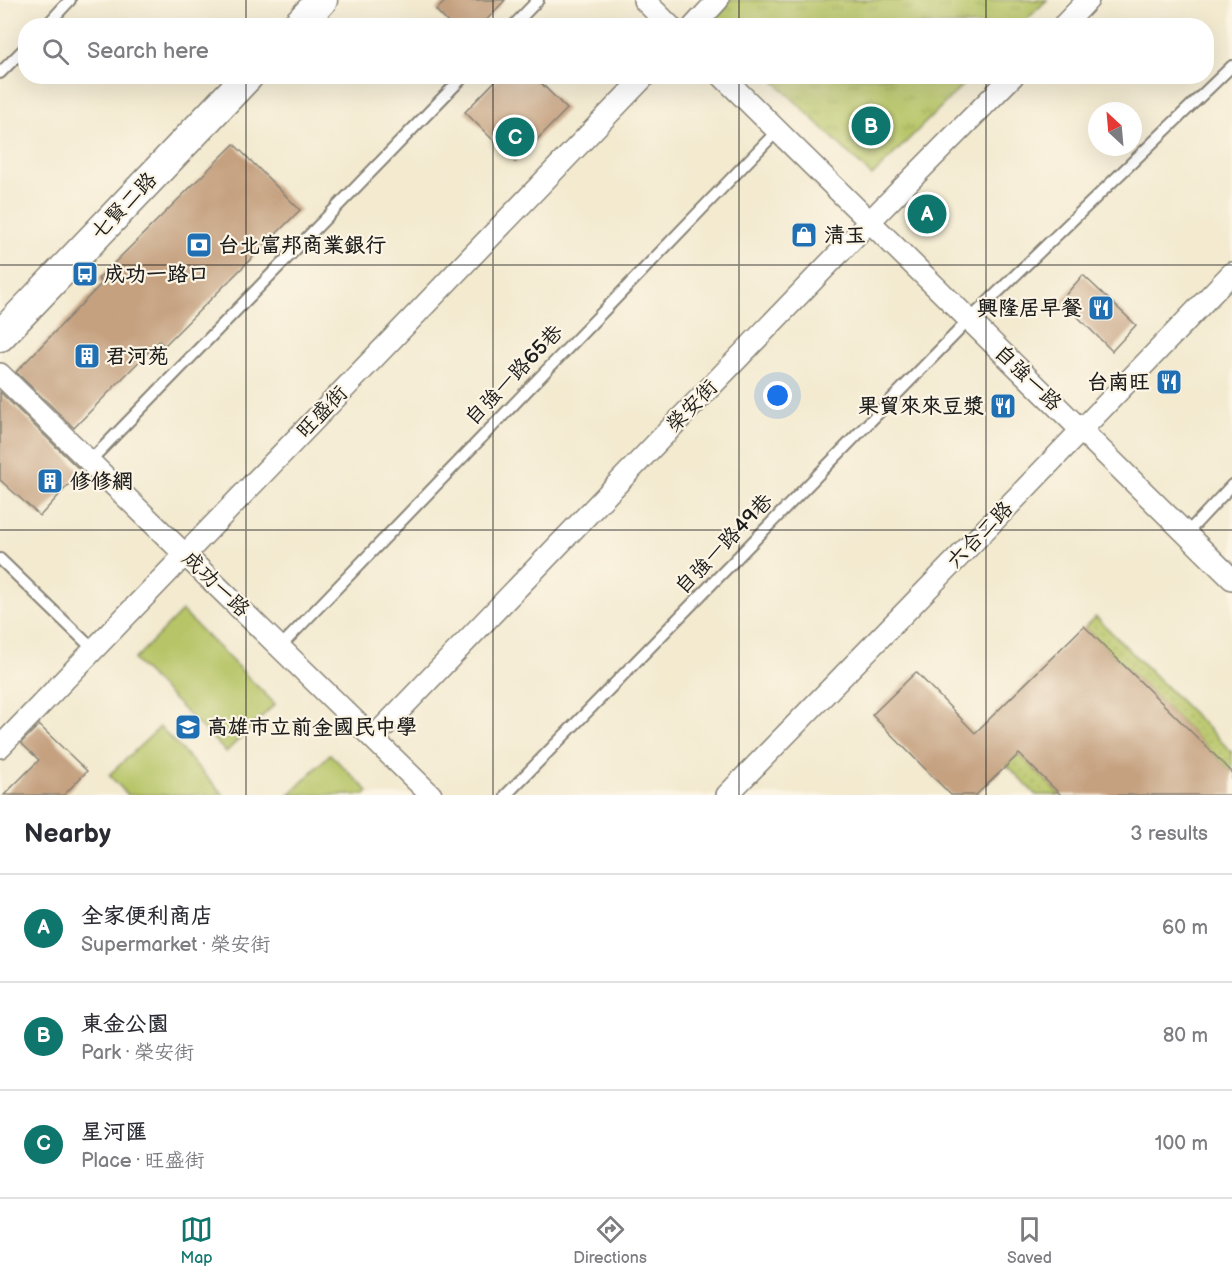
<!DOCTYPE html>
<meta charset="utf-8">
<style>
body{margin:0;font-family:"Balsamiq Sans","LXGW WenKai TC",sans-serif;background:#f7f7f7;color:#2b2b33}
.compass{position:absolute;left:1088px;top:102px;width:54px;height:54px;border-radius:50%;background:#fff;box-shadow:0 6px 24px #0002;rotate:334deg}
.you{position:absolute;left:778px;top:396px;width:21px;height:21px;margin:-15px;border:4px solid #fff;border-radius:50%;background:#1a73e8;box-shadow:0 0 0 9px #1a73e833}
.badge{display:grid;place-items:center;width:39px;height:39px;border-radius:50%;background:#0f766e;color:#fff;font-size:20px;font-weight:700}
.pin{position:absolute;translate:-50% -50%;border:3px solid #fff;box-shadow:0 2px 6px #0006}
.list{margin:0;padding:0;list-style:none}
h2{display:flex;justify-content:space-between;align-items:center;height:78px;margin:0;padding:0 24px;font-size:26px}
h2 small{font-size:20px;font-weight:400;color:#7c7c81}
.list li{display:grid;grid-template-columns:39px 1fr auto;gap:18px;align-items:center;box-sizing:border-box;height:108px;padding:0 24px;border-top:2px solid #e1e1e2}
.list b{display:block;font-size:22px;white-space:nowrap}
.list p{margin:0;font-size:20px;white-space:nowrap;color:#7c7c81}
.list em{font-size:20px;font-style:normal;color:#7c7c81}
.icon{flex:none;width:33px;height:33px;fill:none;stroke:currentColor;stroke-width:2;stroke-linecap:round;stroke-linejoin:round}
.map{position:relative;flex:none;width:1232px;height:795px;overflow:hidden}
.search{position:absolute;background:#fff;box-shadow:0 6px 24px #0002;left:18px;right:18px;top:18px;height:66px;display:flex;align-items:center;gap:15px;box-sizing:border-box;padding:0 21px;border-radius:24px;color:#7c7c81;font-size:22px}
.sheet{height:402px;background:#fff}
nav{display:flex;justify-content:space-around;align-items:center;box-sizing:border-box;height:84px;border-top:2px solid #e1e1e2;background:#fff;font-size:16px;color:#7c7c81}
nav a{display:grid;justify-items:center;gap:3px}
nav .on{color:#0f766e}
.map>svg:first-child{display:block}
</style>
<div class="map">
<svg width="1232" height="795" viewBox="0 0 1232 795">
<defs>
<pattern id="grass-dots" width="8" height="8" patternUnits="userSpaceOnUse" patternTransform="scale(1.5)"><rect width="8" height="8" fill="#b7c567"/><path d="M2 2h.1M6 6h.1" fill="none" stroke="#9da959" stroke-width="1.8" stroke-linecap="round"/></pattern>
<pattern id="park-tufts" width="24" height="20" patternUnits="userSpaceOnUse" patternTransform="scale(1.5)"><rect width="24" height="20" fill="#b7c567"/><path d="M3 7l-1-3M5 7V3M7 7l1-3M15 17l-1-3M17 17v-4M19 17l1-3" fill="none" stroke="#9da959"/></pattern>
</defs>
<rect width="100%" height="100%" fill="#fcf5e5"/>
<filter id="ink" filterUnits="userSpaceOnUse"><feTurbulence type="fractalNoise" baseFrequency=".0167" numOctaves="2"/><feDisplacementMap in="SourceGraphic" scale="12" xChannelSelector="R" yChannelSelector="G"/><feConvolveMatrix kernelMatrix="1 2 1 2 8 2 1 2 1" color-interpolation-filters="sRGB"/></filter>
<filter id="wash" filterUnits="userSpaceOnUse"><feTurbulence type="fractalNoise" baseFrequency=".008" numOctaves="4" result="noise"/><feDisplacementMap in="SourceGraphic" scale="24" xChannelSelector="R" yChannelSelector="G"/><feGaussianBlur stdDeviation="1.35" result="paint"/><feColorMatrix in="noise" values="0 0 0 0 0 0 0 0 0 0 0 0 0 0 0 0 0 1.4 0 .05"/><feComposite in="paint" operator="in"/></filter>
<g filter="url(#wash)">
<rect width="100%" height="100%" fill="#f3ead0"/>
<path fill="url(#grass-dots)" stroke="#6a7042" stroke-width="1.5" d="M 1096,617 L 1232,752 L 1232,772 L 1085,627 Z
M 1019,754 L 1061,795 L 1036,795 L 1007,765 Z"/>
<path fill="url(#park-tufts)" stroke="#6a7042" stroke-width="1.5" d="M 727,0 L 1047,0 L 1021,25 L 719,26 L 710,17 Z
M 770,77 L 971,77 L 872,176 Z"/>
<path fill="#b7c567" stroke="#6a7042" stroke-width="1.5" d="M 182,611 L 275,704 L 226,752 L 134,660 Z
M 160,727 L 224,795 L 128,795 L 109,775 Z
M 330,754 L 368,791 L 365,795 L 289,795 Z"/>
<g id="blocks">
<path fill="#c5a180" d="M 447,0 L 505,0 L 481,26 L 451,26 L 436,10 Z
M 500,76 L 534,76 L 567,109 L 515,162 L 465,112 Z
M 234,144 L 300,210 L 164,346 L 159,341 L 74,428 L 16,372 L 102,283 L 98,279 Z
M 1083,275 L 1136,325 L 1112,351 L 1061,300 Z
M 0,392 L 81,471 L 40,516 L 0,480 Z
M 1084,626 L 1232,772 L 1232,795 L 1061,795 L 1019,754 L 976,795 L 951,795 L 872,715 L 916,672 L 975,733 Z
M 39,725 L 87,771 L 64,795 L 4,795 L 39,760 L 21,743 Z"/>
</g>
</g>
<g filter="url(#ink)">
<use href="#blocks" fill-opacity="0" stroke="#888376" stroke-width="1.5"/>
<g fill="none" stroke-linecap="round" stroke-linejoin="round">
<g stroke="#888376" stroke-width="14">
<path id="lane" d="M 46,26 L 70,0
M 513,26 L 538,0
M 0,73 L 26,47
M 89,462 L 464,76
M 1186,534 L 1232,485
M 0,559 L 94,650
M 280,647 L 777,131
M 506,795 L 969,320 L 1232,66"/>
</g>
<g stroke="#888376" stroke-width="24">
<path id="street" d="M 644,0 L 670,26
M 694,26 L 718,0
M 1063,26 L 1088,0
M 722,76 L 1232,579
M 0,374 L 431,795
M 373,738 L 869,222 L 1013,76
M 0,747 L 645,76
M 727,795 L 1020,494 L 1232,273"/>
</g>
<g stroke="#888376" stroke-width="33">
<path id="secondary" d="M 297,26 L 322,0
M 0,336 L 248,76"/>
</g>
<use href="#lane" stroke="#fff" stroke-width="10"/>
<use href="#street" stroke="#fff" stroke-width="21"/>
<use href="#secondary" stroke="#fff" stroke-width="30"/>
</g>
</g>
<path fill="none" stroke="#1c1c1c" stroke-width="1.5" stroke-opacity="0.55" d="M 246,0 L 246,26M 493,0 L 493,26M 739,0 L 739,26M 986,0 L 986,26M 246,76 L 246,795M 493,76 L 493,795M 739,76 L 739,795M 986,76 L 986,795M 0,265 L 1232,265M 0,530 L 1232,530"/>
<defs>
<g id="shop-square" transform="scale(1.35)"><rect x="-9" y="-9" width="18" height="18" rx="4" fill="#1f6fb2" stroke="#fcf5e5"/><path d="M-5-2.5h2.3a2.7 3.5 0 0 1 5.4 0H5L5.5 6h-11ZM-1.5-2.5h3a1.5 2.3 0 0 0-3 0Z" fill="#fff"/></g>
<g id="bank-square" transform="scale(1.35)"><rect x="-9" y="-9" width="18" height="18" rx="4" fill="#1f6fb2" stroke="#fcf5e5"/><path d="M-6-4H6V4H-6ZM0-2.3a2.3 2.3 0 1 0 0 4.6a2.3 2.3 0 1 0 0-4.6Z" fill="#fff"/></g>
<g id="bus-square" transform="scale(1.35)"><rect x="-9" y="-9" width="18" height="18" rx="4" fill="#1f6fb2" stroke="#fcf5e5"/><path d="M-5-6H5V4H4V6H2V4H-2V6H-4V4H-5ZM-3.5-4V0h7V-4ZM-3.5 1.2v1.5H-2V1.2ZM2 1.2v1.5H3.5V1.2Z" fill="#fff"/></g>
<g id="restaurant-square" transform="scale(1.35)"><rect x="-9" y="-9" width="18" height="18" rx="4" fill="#1f6fb2" stroke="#fcf5e5"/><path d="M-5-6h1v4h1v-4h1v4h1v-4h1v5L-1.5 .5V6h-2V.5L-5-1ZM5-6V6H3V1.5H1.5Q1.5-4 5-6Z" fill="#fff"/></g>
<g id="building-square" transform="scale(1.35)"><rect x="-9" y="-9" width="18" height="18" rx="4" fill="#1f6fb2" stroke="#fcf5e5"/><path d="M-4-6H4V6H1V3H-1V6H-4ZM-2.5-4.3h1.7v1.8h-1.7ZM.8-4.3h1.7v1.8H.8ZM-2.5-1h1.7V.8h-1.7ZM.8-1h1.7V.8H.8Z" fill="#fff"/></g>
<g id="school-square" transform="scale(1.35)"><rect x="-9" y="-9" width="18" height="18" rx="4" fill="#1f6fb2" stroke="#fcf5e5"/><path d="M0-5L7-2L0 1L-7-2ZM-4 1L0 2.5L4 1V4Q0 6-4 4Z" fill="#fff"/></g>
</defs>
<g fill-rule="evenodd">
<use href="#shop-square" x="804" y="235"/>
<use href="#bank-square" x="199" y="245"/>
<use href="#bus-square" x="85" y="274"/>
<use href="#restaurant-square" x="1101" y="308"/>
<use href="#building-square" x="87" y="356"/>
<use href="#restaurant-square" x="1169" y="382"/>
<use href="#restaurant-square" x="1003" y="406"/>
<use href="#building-square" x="50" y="481"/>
<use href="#school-square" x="188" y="727"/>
</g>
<g text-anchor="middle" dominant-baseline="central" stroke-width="4.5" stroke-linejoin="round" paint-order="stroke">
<g font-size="21" fill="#1c1c1c" stroke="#fcf5e5">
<text transform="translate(124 206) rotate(-46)">七賢二路</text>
<text transform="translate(514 375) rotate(-46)">自強一路65巷</text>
<text transform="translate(1028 378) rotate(44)">自強一路</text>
<text transform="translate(692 406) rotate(-46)">榮安街</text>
<text transform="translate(322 412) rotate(-46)">旺盛街</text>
<text transform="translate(980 535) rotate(-46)">六合二路</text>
<text transform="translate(724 544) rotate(-46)">自強一路49巷</text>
<text transform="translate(216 584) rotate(44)">成功一路</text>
</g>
<g font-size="21" font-weight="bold" fill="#1c1c1c" stroke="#fcf5e5" text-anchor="start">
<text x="824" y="235">清玉</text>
<text x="218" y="245">台北富邦商業銀行</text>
<text x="104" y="274">成功一路口</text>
<text x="1082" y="308" text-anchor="end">興隆居早餐</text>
<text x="106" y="356">君河苑</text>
<text x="1150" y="382" text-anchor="end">台南旺</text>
<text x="984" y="406" text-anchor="end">果貿來來豆漿</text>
<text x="70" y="481">修修網</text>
<text x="207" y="727">高雄市立前金國民中學</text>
</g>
</g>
</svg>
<svg class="compass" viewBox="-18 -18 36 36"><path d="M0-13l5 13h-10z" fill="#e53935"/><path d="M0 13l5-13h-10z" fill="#7c7c81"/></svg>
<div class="you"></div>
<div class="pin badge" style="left:927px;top:214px">A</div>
<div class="pin badge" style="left:871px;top:126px">B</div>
<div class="pin badge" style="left:515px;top:137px">C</div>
<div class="search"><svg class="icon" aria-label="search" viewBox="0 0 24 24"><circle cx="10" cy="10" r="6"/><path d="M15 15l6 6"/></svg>Search here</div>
</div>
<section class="sheet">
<h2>Nearby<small>3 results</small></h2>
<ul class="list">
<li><span class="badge">A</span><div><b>全家便利商店</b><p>Supermarket · 榮安街</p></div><em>60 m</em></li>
<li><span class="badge">B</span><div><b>東金公園</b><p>Park · 榮安街</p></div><em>80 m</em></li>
<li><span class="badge">C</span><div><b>星河匯</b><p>Place · 旺盛街</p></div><em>100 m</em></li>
</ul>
</section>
<nav>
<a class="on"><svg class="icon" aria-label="map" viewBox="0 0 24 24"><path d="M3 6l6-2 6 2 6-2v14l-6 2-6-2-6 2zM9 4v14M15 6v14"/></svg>Map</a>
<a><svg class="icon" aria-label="directions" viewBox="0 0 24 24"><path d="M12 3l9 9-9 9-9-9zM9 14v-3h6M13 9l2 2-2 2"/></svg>Directions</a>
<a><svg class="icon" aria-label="saved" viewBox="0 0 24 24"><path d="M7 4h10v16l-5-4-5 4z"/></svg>Saved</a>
</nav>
